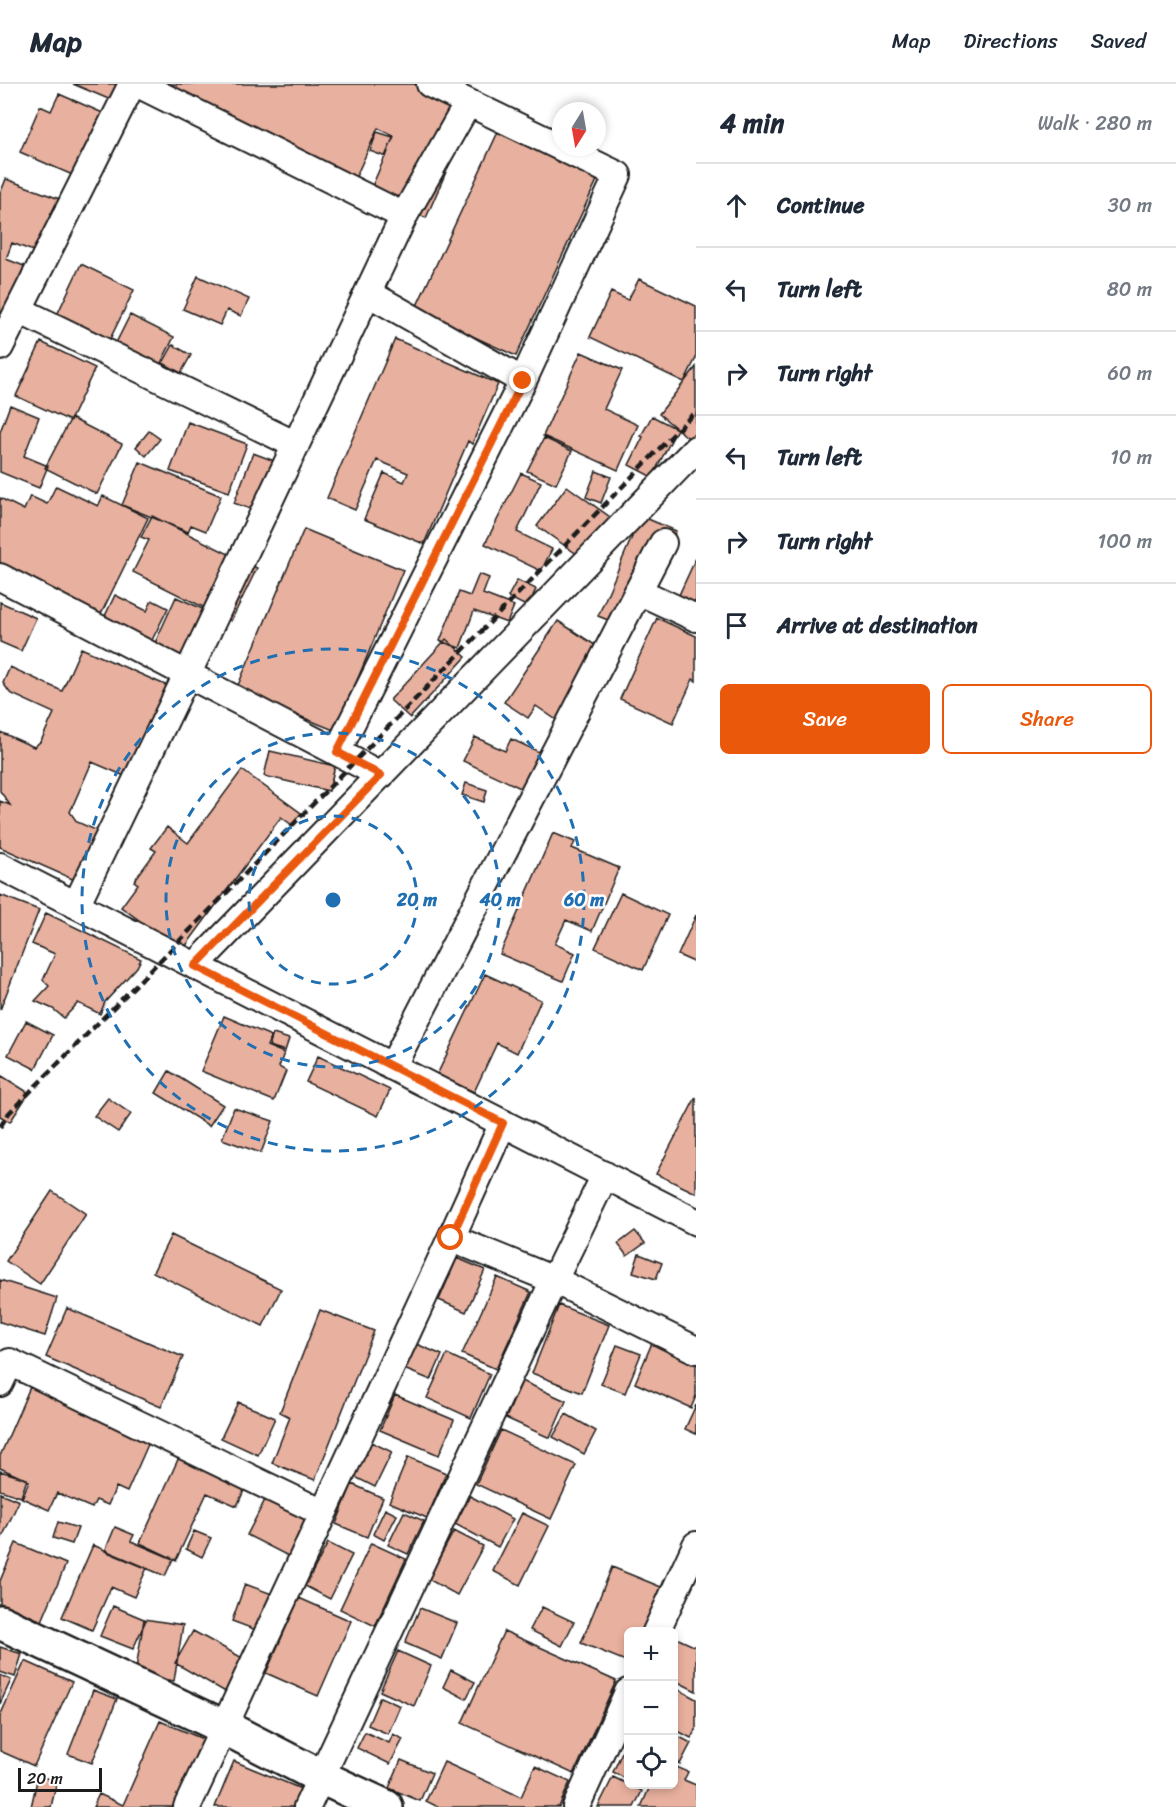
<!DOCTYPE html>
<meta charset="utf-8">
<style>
body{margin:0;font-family:Sriracha,sans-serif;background:#f6f6f7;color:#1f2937}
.controls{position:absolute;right:18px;bottom:18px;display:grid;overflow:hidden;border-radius:9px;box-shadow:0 3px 9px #0003}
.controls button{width:54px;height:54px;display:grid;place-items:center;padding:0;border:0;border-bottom:2px solid #e0e1e3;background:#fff;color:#1f2937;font:30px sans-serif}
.compass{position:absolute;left:552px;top:18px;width:54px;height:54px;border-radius:50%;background:#fff;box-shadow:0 3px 9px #0003;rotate:191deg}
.scale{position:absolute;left:18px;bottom:15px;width:84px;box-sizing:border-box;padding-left:6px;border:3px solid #1c1c1c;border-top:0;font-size:16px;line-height:21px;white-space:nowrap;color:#1c1c1c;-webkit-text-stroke:4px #fff;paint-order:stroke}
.stop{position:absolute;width:18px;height:18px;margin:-14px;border:4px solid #ea580c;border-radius:50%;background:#fff}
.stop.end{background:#ea580c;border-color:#fff;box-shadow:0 2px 6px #0008}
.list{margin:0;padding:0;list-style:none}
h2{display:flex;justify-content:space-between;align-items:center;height:78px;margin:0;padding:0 24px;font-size:26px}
h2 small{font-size:20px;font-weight:400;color:#747a83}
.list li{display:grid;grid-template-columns:39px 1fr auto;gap:18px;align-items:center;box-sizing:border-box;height:84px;padding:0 24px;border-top:2px solid #e0e1e3}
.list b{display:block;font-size:22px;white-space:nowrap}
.list em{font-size:20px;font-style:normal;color:#747a83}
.actions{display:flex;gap:12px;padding:18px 24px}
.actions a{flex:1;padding:14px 0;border:2px solid #ea580c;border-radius:9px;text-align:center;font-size:21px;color:#ea580c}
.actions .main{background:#ea580c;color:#fff}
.icon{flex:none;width:33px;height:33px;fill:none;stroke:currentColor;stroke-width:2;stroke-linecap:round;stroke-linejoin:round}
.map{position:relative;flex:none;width:696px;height:1723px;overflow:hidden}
header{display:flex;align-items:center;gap:36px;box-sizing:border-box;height:84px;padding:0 30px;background:#fff;border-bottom:2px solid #e0e1e3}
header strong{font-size:28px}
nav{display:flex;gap:33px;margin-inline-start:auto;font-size:21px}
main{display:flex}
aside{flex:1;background:#fff}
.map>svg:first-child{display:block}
</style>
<header>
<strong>Map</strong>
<nav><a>Map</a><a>Directions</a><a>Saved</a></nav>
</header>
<main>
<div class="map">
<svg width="696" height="1723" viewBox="0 0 696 1723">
<rect width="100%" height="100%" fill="#fff"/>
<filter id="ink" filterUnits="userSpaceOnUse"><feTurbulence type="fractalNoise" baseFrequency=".0167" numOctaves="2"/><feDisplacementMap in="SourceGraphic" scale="12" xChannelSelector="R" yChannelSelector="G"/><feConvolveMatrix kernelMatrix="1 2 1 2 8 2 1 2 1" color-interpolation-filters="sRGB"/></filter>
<g filter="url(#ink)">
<path fill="#e8b09e" stroke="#1c1c1c" stroke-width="1.5" d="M 73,0 L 126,0 L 118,19 Z
M 166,0 L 414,0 L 473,26 L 426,134 L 369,109 L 394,52 L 378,44 L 354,97 Z
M 59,10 L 105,30 L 77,93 L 20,68 L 40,22 L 51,27 Z
M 377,48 L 393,53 L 386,73 L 370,67 Z
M 498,48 L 598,94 L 516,272 L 415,226 Z
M 6,95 L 62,116 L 41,170 L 12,159 L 6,175 L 24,182 L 3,239 L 0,238 L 0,110 Z
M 81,180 L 134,206 L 109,257 L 57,231 Z
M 198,192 L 249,215 L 241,232 L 227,226 L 220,241 L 183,225 Z
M 639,195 L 696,222 L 696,274 L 684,298 L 590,253 L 611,208 L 628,216 Z
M 130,231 L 174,253 L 158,285 L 114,263 Z
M 395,255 L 498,300 L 472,360 L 468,357 L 424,460 L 364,435 L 384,389 L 404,398 L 408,389 L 377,376 L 355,426 L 327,414 Z
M 41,258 L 95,284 L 70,337 L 16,312 Z
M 173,261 L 191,271 L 181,289 L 163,279 Z
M 581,268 L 622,286 L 604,325 L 638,341 L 618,386 L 543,352 Z
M 696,283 L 696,352 L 692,357 L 659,330 Z
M 10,321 L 39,333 L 24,372 L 48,382 L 39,404 L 0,388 L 0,348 Z
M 652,332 L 677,345 L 652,393 L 629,381 L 643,353 L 641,352 Z
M 71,334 L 122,360 L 97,410 L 45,384 Z
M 188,338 L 247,360 L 229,408 L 170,387 Z
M 149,347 L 160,355 L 146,372 L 136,363 Z
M 544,354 L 572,367 L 556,400 L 527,387 Z
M 253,369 L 296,385 L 277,435 L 234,419 Z
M 140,378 L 221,412 L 206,447 L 191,441 L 188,448 L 122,421 Z
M 596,387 L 611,393 L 601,419 L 586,413 Z
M 521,389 L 541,398 L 517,448 L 552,465 L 541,487 L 485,460 Z
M 56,402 L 98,422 L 103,412 L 148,434 L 100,532 L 0,483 L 0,414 L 24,426 L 30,412 L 47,420 Z
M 567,402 L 610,433 L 581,473 L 537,442 Z
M 152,432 L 257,484 L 231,537 L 133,488 L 149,456 L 141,453 Z
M 641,432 L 676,447 L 633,546 L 598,532 Z
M 304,445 L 403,486 L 336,647 L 236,606 Z
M 696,474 L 696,519 L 679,511 Z
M 479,490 L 489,494 L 483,510 L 514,522 L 507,539 L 474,527 L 460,564 L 440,557 L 459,508 L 470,512 Z
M 517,496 L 536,505 L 528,523 L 508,513 Z
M 115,511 L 147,527 L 152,516 L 168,524 L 151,558 L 104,534 Z
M 176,513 L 225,535 L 204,582 L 154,561 Z
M 0,518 L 36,534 L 21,567 L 0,558 Z
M 657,534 L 696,552 L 696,597 L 693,595 L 673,639 L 620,615 Z
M 558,537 L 618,576 L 571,646 L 536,622 L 528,634 L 504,618 Z
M 446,555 L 466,573 L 410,634 L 390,616 Z
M 81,564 L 188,611 L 148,702 L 92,678 L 70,728 L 77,738 L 116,755 L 95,805 L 0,763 L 0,717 L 10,721 L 0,707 L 0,648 L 34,663 L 41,657 L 54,629 L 10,609 L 3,599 L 10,583 L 62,607 Z
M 475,653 L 505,667 L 511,655 L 559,677 L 542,714 L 463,677 Z
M 270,667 L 335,682 L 329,707 L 264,692 Z
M 242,686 L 301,729 L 292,741 L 281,733 L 182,867 L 121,823 L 138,800 L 134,797 L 156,767 L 151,764 L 167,743 L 188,759 Z
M 466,699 L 487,706 L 484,718 L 462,711 Z
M 553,749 L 575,758 L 572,764 L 619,784 L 592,847 L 566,836 L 555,860 L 575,869 L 563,897 L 500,870 Z
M 621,809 L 668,831 L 643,886 L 595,864 Z
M 0,811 L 39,826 L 0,926 Z
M 46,829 L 141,875 L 137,883 L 105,918 L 100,930 L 78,919 L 64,934 L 53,925 L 35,917 L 49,902 L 43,896 L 55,870 L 32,860 Z
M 696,831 L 696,879 L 678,871 Z
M 485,890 L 541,916 L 517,969 L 497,959 L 474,1008 L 437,991 Z
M 224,932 L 271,952 L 267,962 L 284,969 L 279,983 L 286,987 L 274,1017 L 201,987 Z
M 26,937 L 53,951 L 35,985 L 8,971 Z
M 273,950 L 289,955 L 285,967 L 269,962 Z
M 318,972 L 390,1006 L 378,1032 L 306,998 Z
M 169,987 L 223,1021 L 209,1042 L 156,1009 Z
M 2,992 L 29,1009 L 10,1038 L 0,1032 L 0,996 Z
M 696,1013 L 696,1109 L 656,1090 Z
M 108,1014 L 131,1030 L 118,1048 L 94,1032 Z
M 234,1024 L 273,1037 L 261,1069 L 222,1055 Z
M 52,1107 L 86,1130 L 40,1200 L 6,1177 Z
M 635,1147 L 645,1159 L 627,1172 L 618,1160 Z
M 171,1151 L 281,1205 L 263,1242 L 153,1188 Z
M 639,1170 L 662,1179 L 656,1195 L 633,1188 Z
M 457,1174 L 485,1186 L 466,1228 L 439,1216 Z
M 497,1193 L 531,1208 L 496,1285 L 462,1270 Z
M 0,1196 L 57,1214 L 45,1252 L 0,1238 Z
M 559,1221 L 609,1241 L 582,1309 L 532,1289 Z
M 67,1224 L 183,1273 L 161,1323 L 46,1273 Z
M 320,1226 L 374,1247 L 315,1396 L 272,1379 L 290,1333 L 280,1328 Z
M 414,1259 L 442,1271 L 431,1296 L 404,1285 Z
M 652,1259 L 696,1279 L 696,1312 L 691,1324 L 635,1299 Z
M 617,1261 L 641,1270 L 625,1309 L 601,1300 Z
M 447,1270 L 490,1290 L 471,1334 L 427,1314 Z
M 522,1297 L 566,1317 L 550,1354 L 506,1334 Z
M 30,1303 L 150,1356 L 127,1408 L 116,1403 L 108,1421 L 96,1416 L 92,1424 L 57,1409 L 49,1426 L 22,1414 L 29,1397 L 0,1384 L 0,1372 Z
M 395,1311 L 454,1336 L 439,1371 L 380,1346 Z
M 238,1318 L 275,1334 L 258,1371 L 221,1354 Z
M 696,1321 L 696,1350 L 685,1345 Z
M 566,1330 L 596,1347 L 584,1370 L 553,1353 Z
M 501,1346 L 576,1381 L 551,1435 L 476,1400 Z
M 371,1358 L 392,1368 L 375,1403 L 355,1393 Z
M 180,1371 L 246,1402 L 237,1422 L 207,1409 L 176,1476 L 140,1459 Z
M 408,1373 L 446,1389 L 427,1434 L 389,1418 Z
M 0,1387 L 27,1395 L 21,1413 L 0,1406 Z
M 352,1400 L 383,1414 L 367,1453 L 336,1440 Z
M 0,1409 L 19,1417 L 0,1458 Z
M 470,1412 L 513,1435 L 498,1463 L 455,1440 Z
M 266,1414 L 314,1438 L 294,1475 L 247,1451 Z
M 385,1425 L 397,1431 L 384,1456 L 373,1450 Z
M 404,1428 L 424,1437 L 408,1470 L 388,1461 Z
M 522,1429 L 549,1442 L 520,1501 L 493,1487 Z
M 58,1438 L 78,1444 L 72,1460 L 53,1454 Z
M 115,1443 L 134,1451 L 131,1457 L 173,1475 L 165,1492 L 105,1467 Z
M 194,1447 L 211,1454 L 202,1473 L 186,1465 Z
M 454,1447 L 483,1462 L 457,1511 L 428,1495 Z
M 16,1459 L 66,1480 L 42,1537 L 0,1519 L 0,1497 Z
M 328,1459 L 352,1471 L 330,1515 L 305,1502 Z
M 371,1459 L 406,1475 L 375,1542 L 340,1525 Z
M 93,1461 L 147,1484 L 134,1513 L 111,1503 L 92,1546 L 62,1533 Z
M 612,1483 L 661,1503 L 643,1548 L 628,1548 L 628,1578 L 581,1559 Z
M 245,1500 L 280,1513 L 267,1550 L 232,1537 Z
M 299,1514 L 351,1537 L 318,1612 L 266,1589 Z
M 113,1522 L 146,1536 L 133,1565 L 100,1552 Z
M 542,1523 L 574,1538 L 562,1562 L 530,1546 Z
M 420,1524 L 457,1539 L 442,1575 L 405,1559 Z
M 144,1535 L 183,1541 L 174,1597 L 135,1591 Z
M 193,1547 L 248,1577 L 229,1610 L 175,1579 Z
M 504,1547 L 616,1597 L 574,1690 L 462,1639 Z
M 674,1553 L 696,1563 L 696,1607 L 674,1596 Z
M 0,1563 L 22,1570 L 15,1593 L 0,1588 Z
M 398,1567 L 431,1582 L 414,1622 L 380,1607 Z
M 25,1577 L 72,1598 L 34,1682 L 0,1667 L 0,1632 Z
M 451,1586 L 475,1598 L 466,1615 L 443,1603 Z
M 0,1591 L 11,1596 L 0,1620 Z
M 674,1603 L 696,1615 L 696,1645 L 691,1654 L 674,1645 Z
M 93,1606 L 117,1615 L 92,1679 L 68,1670 Z
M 380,1613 L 400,1622 L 388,1650 L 368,1641 Z
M 160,1637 L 210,1658 L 181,1723 L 93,1723 L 99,1710 L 123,1721 Z
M 365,1648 L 389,1659 L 393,1650 L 403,1655 L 390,1680 L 357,1664 Z
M 674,1650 L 691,1659 L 680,1680 L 674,1677 Z
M 628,1655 L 628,1696 L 613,1688 Z
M 401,1676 L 432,1689 L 420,1717 L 389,1704 Z
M 234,1677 L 306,1707 L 298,1723 L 215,1723 Z
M 444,1678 L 521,1713 L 535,1682 L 570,1698 L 559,1723 L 438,1723 L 426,1717 Z
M 674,1682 L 688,1688 L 684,1696 L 696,1701 L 696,1723 L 641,1723 L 651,1700 L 674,1700 Z
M 38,1692 L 57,1697 L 51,1723 L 31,1723 Z
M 613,1693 L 642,1707 L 634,1723 L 598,1723 Z"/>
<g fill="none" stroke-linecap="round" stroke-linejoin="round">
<g stroke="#1c1c1c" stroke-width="30">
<path id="minor" d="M 138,0 L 404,132
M 368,209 L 523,297
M 19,226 L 296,361
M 0,263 L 132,0
M 0,493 L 381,691
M 638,507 L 696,534
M 337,668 L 523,297 L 618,91 L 430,0
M 0,782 L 696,1138
M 76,821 L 187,591 L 404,132 L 468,19
M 195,882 L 696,365
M 392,983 L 663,459
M 451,1154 L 554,1196 L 696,1266
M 0,1299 L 10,1278 L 323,1429
M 656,1548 L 696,1461
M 187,1723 L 451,1154 L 503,1039
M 307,1723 L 554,1196 L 605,1091
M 576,1723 L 628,1608"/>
</g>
<g stroke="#1c1c1c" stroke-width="38">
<path id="secondary" d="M 0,1538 L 224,1643 L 321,1693 L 386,1723"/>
</g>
<use href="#minor" stroke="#fff" stroke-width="26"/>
<use href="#secondary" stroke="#fff" stroke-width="33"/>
<path stroke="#1c1c1c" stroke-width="4.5" stroke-dasharray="9 4.5" stroke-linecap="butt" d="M 0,1043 L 9,1029 L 204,832 L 696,327"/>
</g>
</g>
<g fill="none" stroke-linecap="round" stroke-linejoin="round" filter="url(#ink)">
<path stroke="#ea580c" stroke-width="8" d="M 451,1154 L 503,1039 L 195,882 L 381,691 L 337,668 L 523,297"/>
</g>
<g fill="none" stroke="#1f6fb2" stroke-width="3" stroke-dasharray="10 8">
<circle cx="333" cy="816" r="84"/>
<circle cx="333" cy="816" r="167"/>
<circle cx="333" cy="816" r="251"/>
</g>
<circle cx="333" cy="816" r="9" fill="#1f6fb2" stroke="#fff" stroke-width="3"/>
<g font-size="18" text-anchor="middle" font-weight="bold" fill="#1f6fb2" stroke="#fff" stroke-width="5" stroke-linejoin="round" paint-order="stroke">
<text x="417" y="822">20 m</text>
<text x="500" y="822">40 m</text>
<text x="584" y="822">60 m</text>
</g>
</svg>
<div class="controls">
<button>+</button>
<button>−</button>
<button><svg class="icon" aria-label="locate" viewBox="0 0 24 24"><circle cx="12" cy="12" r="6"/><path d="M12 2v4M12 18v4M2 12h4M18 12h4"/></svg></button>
</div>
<svg class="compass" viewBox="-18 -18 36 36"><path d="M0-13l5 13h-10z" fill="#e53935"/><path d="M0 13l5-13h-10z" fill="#747a83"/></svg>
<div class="scale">20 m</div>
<div class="stop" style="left:451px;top:1154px"></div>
<div class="stop end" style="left:523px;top:297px"></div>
</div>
<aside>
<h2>4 min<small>Walk · 280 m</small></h2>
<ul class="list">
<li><svg class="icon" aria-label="ahead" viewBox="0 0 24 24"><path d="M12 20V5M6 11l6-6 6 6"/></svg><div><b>Continue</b></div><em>30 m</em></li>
<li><svg class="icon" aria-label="left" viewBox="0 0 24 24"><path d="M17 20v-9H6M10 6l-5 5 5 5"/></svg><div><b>Turn left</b></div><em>80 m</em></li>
<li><svg class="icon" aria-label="right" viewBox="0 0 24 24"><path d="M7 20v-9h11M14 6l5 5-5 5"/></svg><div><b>Turn right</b></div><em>60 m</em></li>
<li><svg class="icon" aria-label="left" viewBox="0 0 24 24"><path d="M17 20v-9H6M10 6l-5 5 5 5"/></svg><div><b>Turn left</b></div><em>10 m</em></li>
<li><svg class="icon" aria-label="right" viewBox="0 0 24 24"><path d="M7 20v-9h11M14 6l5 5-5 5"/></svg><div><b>Turn right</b></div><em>100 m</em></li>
<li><svg class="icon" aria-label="arrive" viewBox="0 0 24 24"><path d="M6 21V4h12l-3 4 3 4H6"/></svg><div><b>Arrive at destination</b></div></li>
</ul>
<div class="actions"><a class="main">Save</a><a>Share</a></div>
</aside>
</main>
